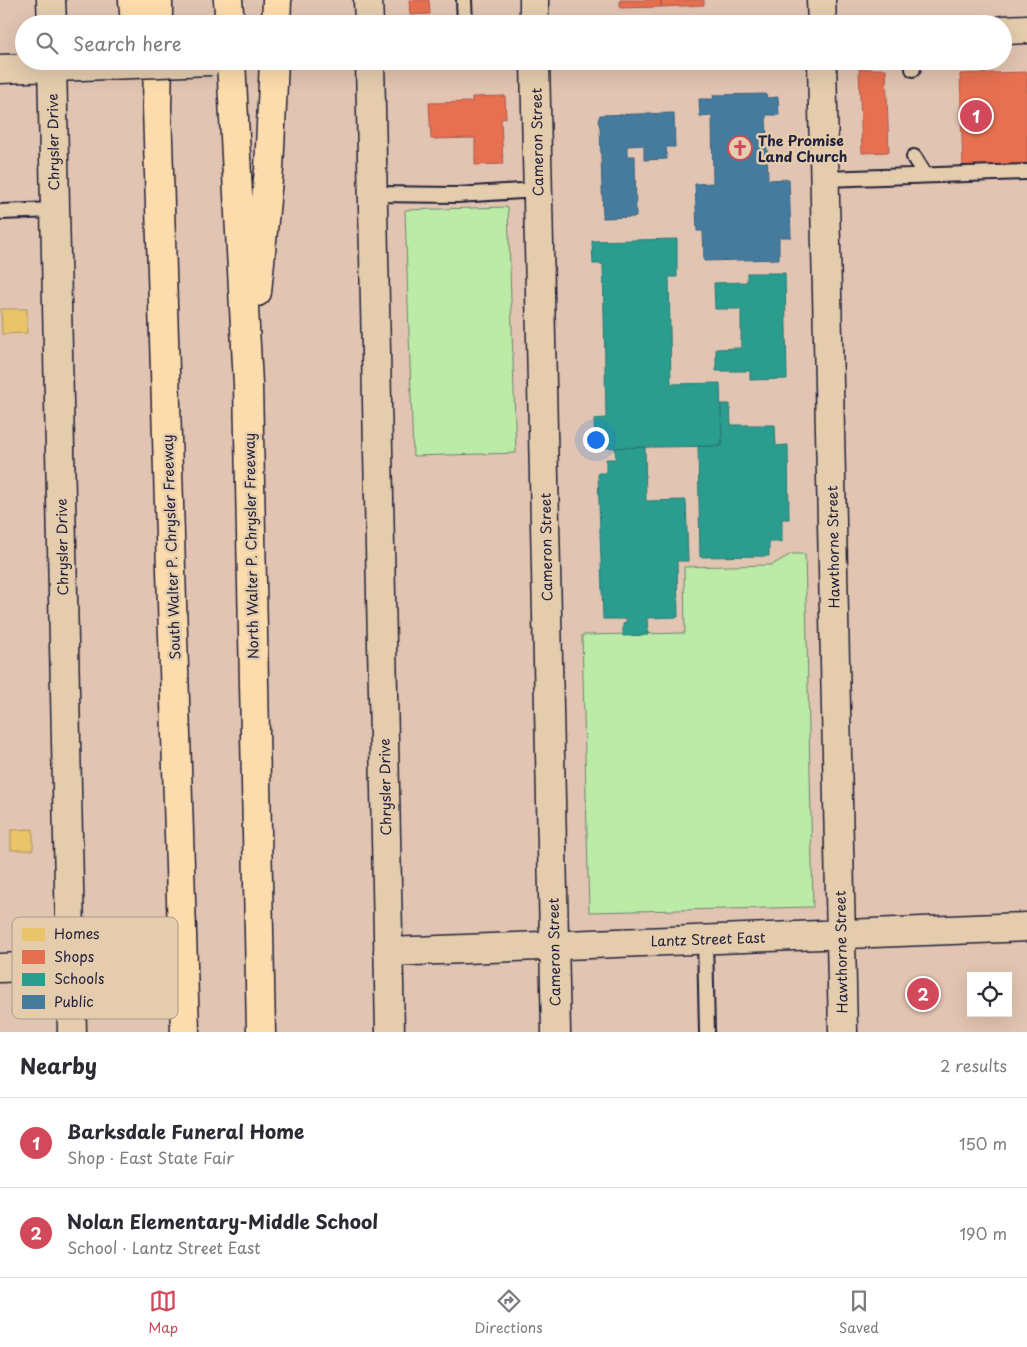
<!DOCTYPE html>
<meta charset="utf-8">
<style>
body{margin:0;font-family:"Playpen Sans",sans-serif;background:#f7f7f7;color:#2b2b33}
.controls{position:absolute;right:15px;bottom:15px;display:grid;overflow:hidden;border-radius:0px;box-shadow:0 5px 20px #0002}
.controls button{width:45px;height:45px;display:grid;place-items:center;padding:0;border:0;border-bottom:1px solid #e1e1e2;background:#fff;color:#2b2b33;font:25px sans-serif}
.you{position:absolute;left:595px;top:439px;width:18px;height:18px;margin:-12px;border:4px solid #fff;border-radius:50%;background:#1a73e8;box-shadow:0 0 0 8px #1a73e833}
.badge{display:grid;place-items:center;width:32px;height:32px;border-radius:50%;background:#d1495b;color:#fff;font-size:16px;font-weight:700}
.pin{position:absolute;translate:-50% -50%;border:2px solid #fff;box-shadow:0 1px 5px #0006}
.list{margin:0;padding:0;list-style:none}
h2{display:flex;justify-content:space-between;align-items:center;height:65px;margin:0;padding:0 20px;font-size:21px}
h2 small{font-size:16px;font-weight:400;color:#7c7c81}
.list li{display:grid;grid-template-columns:32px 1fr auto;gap:15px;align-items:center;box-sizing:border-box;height:90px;padding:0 20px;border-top:1px solid #e1e1e2}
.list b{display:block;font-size:19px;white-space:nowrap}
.list p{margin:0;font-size:16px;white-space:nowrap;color:#7c7c81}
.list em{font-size:16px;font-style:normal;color:#7c7c81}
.icon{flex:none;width:28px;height:28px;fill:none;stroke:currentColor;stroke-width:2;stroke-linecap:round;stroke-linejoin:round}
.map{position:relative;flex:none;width:1027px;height:1032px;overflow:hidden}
.search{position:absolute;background:#fff;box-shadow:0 5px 20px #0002;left:15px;right:15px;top:15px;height:55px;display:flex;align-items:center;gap:12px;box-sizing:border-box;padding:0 18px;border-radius:28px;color:#7c7c81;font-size:19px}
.sheet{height:245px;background:#fff}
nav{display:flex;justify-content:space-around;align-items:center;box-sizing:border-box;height:70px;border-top:1px solid #e1e1e2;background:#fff;font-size:14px;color:#7c7c81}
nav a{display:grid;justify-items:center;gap:2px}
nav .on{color:#d1495b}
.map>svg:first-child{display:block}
</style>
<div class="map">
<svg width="1027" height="1032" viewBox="0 0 1027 1032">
<rect width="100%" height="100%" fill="#e1c4b1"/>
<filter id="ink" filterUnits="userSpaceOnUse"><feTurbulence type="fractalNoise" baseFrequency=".02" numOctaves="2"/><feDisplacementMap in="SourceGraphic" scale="10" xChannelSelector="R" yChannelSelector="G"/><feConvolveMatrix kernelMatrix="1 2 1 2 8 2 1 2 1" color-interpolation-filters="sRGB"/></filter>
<g filter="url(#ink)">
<path fill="#bceaa7" stroke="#6f8671" d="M 508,207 L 516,453 L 413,456 L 405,210 Z
M 791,554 L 805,554 L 813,907 L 589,912 L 582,635 L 685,633 L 684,567 L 772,565 Z"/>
<path fill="#e9c46a" stroke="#ad935c" d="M 1,309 L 27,309 L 27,333 L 2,334 Z
M 33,829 L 33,850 L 11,850 L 11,830 Z"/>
<path fill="#e76f51" stroke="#ac584a" d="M 409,0 L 429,0 L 430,14 L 410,15 Z
M 620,0 L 661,0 L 661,7 L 620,8 Z
M 661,0 L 704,0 L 704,5 L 661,7 Z
M 859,69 L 886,69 L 889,152 L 862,153 Z
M 1027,72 L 1027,167 L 963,169 L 960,74 Z
M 505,96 L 506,118 L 501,119 L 503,164 L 475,165 L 475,138 L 431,139 L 429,103 L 472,102 L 472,97 Z"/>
<path fill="#2a9d8f" stroke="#287876" d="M 677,239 L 677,277 L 669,277 L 671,384 L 720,383 L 722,446 L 595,448 L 594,419 L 606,418 L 603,264 L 593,264 L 592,241 Z
M 747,273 L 785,273 L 787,379 L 750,380 L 750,371 L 716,371 L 716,349 L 741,348 L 741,309 L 715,309 L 714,283 L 747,282 Z
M 721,404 L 730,404 L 731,425 L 775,425 L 776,446 L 788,445 L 789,519 L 782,519 L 782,542 L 769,542 L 769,556 L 700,557 L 698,446 L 722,446 Z
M 645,447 L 646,501 L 686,500 L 688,561 L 677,561 L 678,617 L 647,618 L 648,635 L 623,636 L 623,624 L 626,623 L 626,619 L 603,619 L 598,473 L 606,473 L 606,459 L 616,459 L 615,448 Z"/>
<path fill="#457b9d" stroke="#3a6080" d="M 766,94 L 767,98 L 778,97 L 779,115 L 766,115 L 768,180 L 789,179 L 791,237 L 779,237 L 779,259 L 704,261 L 703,231 L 697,231 L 695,184 L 713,183 L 712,116 L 700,117 L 699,99 L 714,99 L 713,95 Z
M 674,113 L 675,147 L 666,147 L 667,159 L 644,160 L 644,145 L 627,146 L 627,156 L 635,156 L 636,217 L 603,218 L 600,127 L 598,121 L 600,115 Z"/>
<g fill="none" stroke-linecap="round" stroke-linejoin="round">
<g stroke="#22223b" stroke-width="18">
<path id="service" d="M 464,0 L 465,24
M 913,61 L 913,69
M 914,157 L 925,175
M 825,179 L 1027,172
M 372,194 L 457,195 L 538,190
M 0,212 L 55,210
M 705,939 L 707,1032"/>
</g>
<g stroke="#22223b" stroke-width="31">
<path id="minor" d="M 534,0 L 534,24
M 821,0 L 822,24
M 535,61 L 556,1032
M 822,61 L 843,1032
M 388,952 L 1027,927
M 0,968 L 71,965"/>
</g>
<g stroke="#22223b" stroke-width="31">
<path id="tertiary" d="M 1003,30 L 1027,29
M 0,69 L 108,65"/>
</g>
<g stroke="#22223b" stroke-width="31">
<path id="secondary" d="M 51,0 L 52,24
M 368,0 L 369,24
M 52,61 L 72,1032
M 370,61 L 390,1032"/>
</g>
<g stroke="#22223b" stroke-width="31">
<path id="motorway" d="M 133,0 L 135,24
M 228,0 L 230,24
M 158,24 L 158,0
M 276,24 L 277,0
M 158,61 L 157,107 L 185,1032
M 231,61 L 248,384 L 261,1032
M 257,292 L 269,169 L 274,61"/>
</g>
<use href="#service" stroke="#e4ccad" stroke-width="14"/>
<use href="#minor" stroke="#e4ccad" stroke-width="28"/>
<use href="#tertiary" stroke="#e4ccad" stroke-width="28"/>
<use href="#secondary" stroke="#e4ccad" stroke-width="28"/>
<use href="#motorway" stroke="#fcdcac" stroke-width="28"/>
<g stroke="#22223b" stroke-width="31" stroke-linecap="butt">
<path id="tertiary-bridge" d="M 108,65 L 211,61"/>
</g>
<use href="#tertiary-bridge" stroke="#e4ccad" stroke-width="28"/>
</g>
</g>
<defs>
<g id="church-ring" transform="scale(1.25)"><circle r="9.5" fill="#e4ccad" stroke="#d1495b" stroke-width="1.5"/><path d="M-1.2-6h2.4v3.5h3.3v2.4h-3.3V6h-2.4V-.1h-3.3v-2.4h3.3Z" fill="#d1495b"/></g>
</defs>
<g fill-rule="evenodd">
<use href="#church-ring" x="740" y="148"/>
</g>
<g text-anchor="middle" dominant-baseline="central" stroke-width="5" stroke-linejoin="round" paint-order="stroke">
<g font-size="14" font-weight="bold" fill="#22223b" stroke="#e4ccad" text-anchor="start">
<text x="758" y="140">The Promise<tspan x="758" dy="16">Land Church</tspan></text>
</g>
<g font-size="14" fill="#22223b" stroke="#e4ccad">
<text transform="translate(53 142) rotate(-91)">Chrysler Drive</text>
<text transform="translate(537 142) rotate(-91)">Cameron Street</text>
<text transform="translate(251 546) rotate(-91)">North Walter P. Chrysler Freeway</text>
<text transform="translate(62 547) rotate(-91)">Chrysler Drive</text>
<text transform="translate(171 547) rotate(-92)">South Walter P. Chrysler Freeway</text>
<text transform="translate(546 547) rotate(-91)">Cameron Street</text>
<text transform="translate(833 547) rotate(-91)">Hawthorne Street</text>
<text transform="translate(385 787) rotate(-91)">Chrysler Drive</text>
<text transform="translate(708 939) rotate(-2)">Lantz Street East</text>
<text transform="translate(554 952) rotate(-91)">Cameron Street</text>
<text transform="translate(841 952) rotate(-91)">Hawthorne Street</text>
</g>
</g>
<rect x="12" y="917" width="166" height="102" rx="8" fill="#e4ccad" stroke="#aa998b" stroke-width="1"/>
<rect x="22" y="928" width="23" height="13" fill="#e9c46a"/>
<rect x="22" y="950" width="23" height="14" fill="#e76f51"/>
<rect x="22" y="973" width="23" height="13" fill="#2a9d8f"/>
<rect x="22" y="995" width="23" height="14" fill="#457b9d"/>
<g font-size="14" fill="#22223b">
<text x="54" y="939">Homes</text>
<text x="54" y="962">Shops</text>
<text x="54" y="984">Schools</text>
<text x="54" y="1007">Public</text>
</g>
</svg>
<div class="controls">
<button><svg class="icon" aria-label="locate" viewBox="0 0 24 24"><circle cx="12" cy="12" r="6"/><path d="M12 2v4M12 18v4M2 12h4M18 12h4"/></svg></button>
</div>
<div class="you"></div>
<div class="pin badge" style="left:976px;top:116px">1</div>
<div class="pin badge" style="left:923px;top:994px">2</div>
<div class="search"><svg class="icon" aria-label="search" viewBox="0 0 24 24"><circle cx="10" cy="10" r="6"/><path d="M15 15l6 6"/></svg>Search here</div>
</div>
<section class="sheet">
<h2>Nearby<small>2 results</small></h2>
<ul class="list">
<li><span class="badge">1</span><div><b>Barksdale Funeral Home</b><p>Shop · East State Fair</p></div><em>150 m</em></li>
<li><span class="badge">2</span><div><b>Nolan Elementary-Middle School</b><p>School · Lantz Street East</p></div><em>190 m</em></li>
</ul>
</section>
<nav>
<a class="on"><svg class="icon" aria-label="map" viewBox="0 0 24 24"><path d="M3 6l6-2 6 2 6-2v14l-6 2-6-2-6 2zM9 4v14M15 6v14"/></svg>Map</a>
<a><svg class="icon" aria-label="directions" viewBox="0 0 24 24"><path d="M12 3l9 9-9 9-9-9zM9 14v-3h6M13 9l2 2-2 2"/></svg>Directions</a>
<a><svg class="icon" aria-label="saved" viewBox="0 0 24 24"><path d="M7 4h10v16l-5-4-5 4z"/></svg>Saved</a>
</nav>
